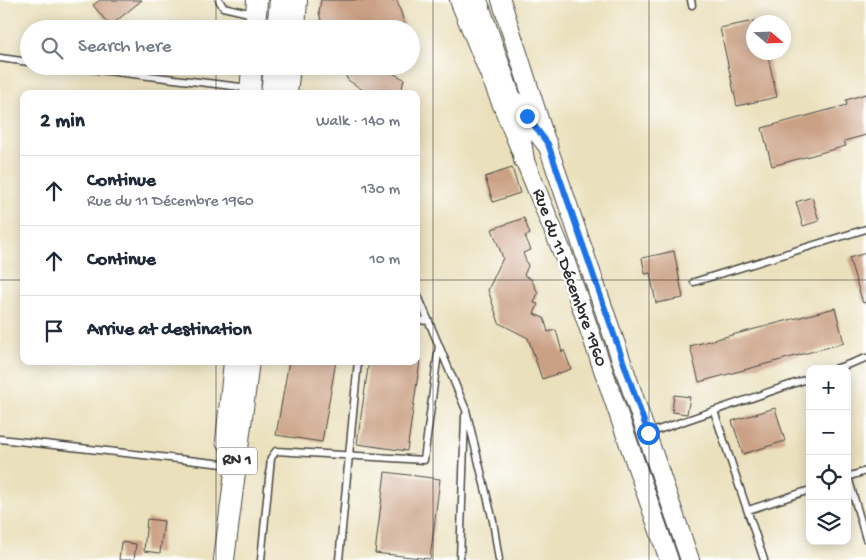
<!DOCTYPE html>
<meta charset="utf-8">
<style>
body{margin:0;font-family:"Gochi Hand",sans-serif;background:#f6f6f7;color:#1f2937}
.controls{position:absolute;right:15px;bottom:15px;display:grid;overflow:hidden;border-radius:10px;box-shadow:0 2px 12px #0003}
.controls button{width:45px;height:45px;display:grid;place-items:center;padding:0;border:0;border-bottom:1px solid #e0e1e3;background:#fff;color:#1f2937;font:25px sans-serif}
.compass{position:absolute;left:746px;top:15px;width:45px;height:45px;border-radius:50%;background:#fff;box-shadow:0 2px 12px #0003;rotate:109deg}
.stop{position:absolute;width:15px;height:15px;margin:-11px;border:4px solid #1a73e8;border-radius:50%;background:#fff}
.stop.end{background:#1a73e8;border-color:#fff;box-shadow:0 1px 5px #0008}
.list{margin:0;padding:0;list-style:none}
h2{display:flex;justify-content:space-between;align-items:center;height:65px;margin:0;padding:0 20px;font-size:21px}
h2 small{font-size:16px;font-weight:400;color:#747a83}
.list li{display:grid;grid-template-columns:32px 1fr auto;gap:15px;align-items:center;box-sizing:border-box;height:70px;padding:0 20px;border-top:1px solid #e0e1e3}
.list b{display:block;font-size:19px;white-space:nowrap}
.list p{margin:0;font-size:16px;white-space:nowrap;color:#747a83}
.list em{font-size:16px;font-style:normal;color:#747a83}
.icon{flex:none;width:28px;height:28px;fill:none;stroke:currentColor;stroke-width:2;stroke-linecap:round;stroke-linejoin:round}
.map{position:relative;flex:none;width:866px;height:560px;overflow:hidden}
.search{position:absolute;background:#fff;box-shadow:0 2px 12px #0003;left:20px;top:20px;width:400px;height:55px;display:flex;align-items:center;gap:12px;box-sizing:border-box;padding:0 18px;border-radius:28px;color:#747a83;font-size:19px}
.panel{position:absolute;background:#fff;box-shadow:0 2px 12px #0003;left:20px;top:90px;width:400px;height:275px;border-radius:10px}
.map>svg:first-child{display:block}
</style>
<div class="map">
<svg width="866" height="560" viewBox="0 0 866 560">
<rect width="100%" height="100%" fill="#fff"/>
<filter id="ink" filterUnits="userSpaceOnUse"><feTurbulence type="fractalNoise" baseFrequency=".02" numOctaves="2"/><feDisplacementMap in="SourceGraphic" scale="10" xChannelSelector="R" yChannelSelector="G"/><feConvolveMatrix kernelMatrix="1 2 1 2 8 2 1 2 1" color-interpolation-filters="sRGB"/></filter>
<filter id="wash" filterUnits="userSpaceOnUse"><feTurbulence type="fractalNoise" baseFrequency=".0096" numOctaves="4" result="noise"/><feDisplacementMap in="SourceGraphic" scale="20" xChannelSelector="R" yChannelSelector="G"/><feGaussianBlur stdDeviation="1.12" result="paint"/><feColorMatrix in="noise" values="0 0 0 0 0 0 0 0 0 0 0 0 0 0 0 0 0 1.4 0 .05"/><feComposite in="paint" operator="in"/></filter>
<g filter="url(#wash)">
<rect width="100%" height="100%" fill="#eae0bc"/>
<g id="blocks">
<path fill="#cba185" d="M 100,0 L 142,0 L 110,26 L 93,5 Z
M 321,0 L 397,0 L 406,29 L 323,29 L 319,12 Z
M 754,21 L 754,52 L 767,52 L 777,97 L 737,106 L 720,28 Z
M 340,66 L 379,66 L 404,79 L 401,94 L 369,94 L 348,80 Z
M 866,94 L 866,135 L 844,141 L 846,146 L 772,166 L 762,128 L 847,105 L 846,100 Z
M 512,168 L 520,193 L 493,202 L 485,177 Z
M 812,197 L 819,221 L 803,226 L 796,202 Z
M 524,218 L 530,234 L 525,236 L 531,250 L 523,253 L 528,266 L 524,275 L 531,279 L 538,293 L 534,303 L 538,304 L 534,314 L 544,318 L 548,332 L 556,330 L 562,352 L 564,350 L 571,369 L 542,379 L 528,338 L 499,323 L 488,290 L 503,258 L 492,229 Z
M 674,251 L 683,298 L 656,303 L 650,273 L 645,274 L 642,258 Z
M 866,253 L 866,302 L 863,303 L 849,258 Z
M 835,308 L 844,343 L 699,382 L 690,346 Z
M 289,361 L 336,361 L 322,442 L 276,435 Z
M 369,361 L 420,361 L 407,451 L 357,444 Z
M 674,395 L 690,397 L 687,414 L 672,412 Z
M 775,408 L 785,441 L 743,454 L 732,421 Z
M 385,472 L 440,479 L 430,559 L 375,553 Z
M 147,519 L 164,521 L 160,553 L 144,551 Z
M 121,542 L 136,544 L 134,560 L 119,560 Z"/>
</g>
</g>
<g filter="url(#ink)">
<use href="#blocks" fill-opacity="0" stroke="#484641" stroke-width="1"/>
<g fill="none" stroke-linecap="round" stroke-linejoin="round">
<g stroke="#484641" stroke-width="9">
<path id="lane" d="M 219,0 L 223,7 L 253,14
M 691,0 L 692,5
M 0,58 L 29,62
M 66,66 L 249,88
M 694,282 L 866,229
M 416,291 L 466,410 L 493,521 L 499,560
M 416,320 L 429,321
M 835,369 L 866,358
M 714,411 L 764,560
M 649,433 L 810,378
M 0,439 L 223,464
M 847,477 L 866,471
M 848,477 L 866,539
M 748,510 L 810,490
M 261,560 L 271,458 L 276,451 L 424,460 L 439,345
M 339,560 L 358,361
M 460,560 L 465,416"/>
</g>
<g stroke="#484641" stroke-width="20">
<path id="secondary" d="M 459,0 L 563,254 L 669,560
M 501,0 L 547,144 L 690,560"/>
</g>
<g stroke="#484641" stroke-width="22">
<path id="primary" d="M 477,0 L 517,116 L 524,160
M 255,29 L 257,0
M 277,29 L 280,0
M 295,29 L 297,0
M 250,94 L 252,66
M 271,94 L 274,66
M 287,94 L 290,66
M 521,104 L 535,129 L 547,144
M 226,441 L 234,361
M 224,560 L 249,361"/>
</g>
<use href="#lane" stroke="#fff" stroke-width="6"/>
<use href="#secondary" stroke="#fff" stroke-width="18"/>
<use href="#primary" stroke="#fff" stroke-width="20"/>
</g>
</g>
<g fill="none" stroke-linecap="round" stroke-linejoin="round" filter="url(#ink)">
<path stroke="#1a73e8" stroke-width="6" d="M 527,116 L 548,144 L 648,433"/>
</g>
<path fill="none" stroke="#2b2b2b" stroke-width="1" stroke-opacity="0.55" d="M 216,0 L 216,29M 433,0 L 433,560M 649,0 L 649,560M 216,66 L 216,94M 0,280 L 24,280M 416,280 L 866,280M 216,361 L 216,560"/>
<g text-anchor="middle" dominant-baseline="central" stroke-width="5" stroke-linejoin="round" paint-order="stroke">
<rect fill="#fff" stroke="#6b6b6b" stroke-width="1" x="217" y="447.5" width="40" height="27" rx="4"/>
<g font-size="16" font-weight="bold" fill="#2b2b2b">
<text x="237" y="461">RN 1</text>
</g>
<g font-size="18" fill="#2b2b2b" stroke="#fff">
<text transform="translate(569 278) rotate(70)">Rue du 11 Décembre 1960</text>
</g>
</g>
</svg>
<div class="controls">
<button>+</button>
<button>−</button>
<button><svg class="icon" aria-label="locate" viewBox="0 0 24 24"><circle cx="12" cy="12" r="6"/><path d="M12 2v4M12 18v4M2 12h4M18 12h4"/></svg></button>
<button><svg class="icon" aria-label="layers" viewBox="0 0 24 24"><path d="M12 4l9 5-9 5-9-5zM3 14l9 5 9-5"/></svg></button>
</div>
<svg class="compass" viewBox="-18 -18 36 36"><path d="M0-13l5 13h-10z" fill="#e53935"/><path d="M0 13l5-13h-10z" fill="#747a83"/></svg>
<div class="stop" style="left:648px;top:433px"></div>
<div class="stop end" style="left:527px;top:116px"></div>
<div class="search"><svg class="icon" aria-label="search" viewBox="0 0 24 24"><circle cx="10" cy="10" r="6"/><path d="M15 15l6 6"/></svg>Search here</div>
<section class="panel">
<h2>2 min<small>Walk · 140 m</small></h2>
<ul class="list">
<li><svg class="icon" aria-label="ahead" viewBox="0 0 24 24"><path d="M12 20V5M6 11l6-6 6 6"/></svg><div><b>Continue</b><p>Rue du 11 Décembre 1960</p></div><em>130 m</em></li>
<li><svg class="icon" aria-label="ahead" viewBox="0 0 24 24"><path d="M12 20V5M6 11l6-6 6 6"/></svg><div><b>Continue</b></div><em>10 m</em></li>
<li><svg class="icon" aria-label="arrive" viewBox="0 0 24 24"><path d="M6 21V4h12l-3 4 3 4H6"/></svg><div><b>Arrive at destination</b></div></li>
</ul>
</section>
</div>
